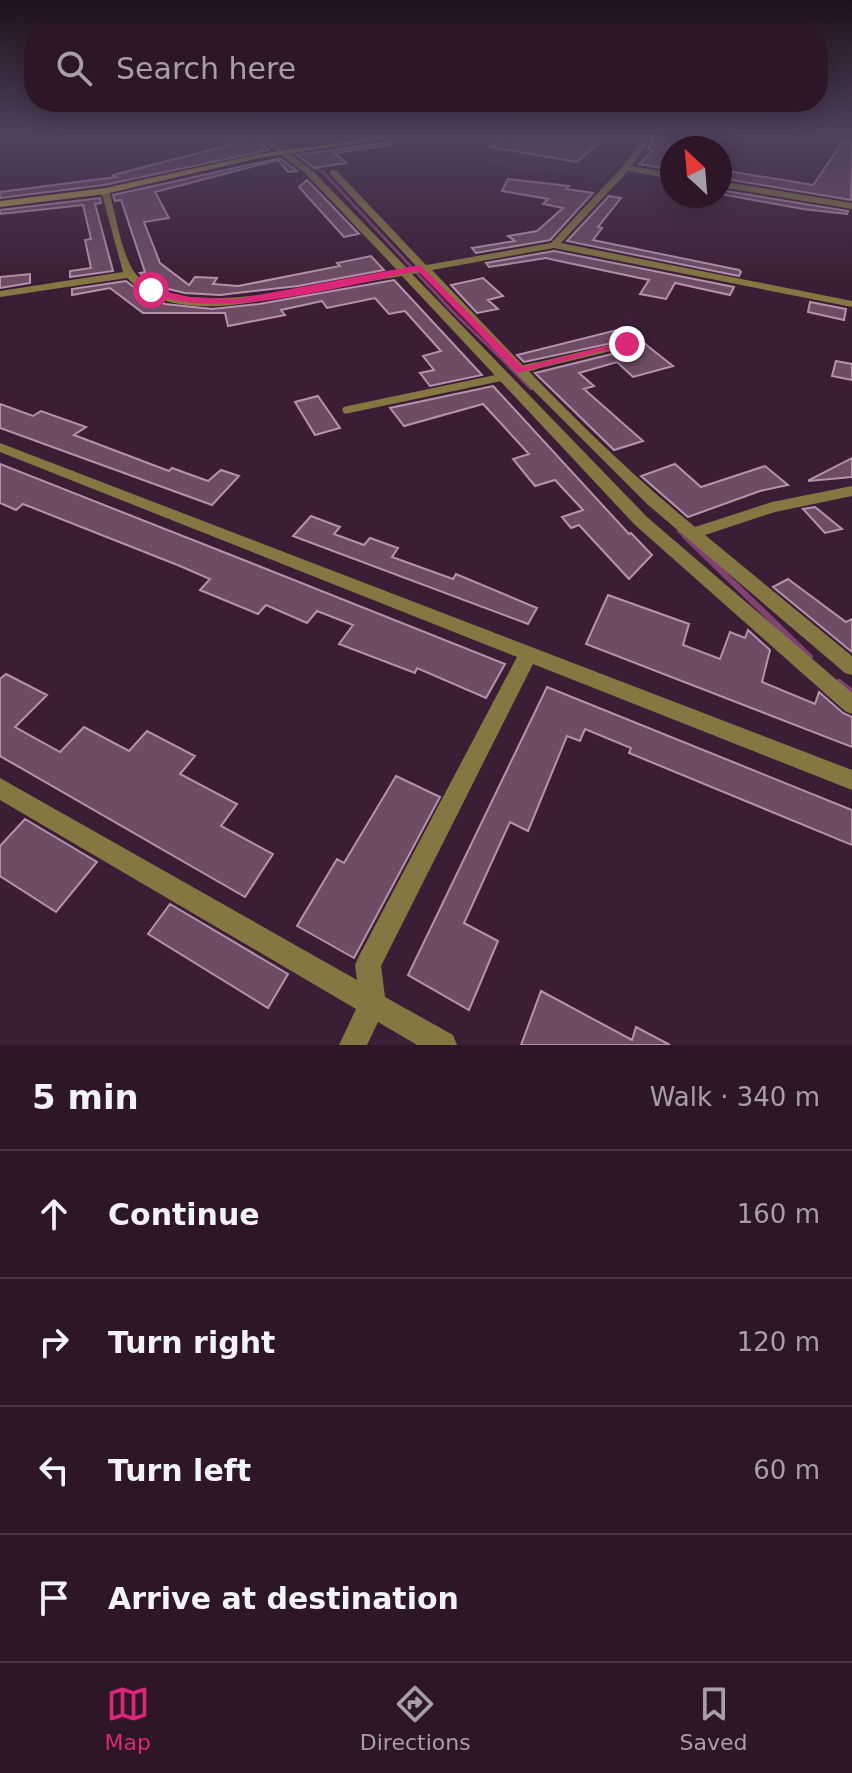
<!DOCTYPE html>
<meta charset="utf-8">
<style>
body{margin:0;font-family:"DejaVu Sans",sans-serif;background:#382334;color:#f1f3f6}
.compass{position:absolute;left:660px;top:136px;width:72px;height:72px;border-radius:50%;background:#2c1628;box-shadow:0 4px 20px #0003;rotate:334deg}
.stop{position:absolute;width:24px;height:24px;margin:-18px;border:6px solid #db2777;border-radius:50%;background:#fff}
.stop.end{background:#db2777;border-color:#fff;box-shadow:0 2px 8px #0008}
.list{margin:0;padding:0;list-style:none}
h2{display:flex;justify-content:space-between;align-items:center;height:104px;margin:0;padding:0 32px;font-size:34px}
h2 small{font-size:26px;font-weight:400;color:#a69fa8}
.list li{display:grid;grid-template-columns:52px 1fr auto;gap:24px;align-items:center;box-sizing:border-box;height:128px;padding:0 32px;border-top:2px solid #483545}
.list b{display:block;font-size:30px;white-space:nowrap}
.list em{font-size:26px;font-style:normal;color:#a69fa8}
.icon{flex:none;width:44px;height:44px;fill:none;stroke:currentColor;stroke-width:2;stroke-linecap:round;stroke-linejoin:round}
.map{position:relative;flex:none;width:852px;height:1045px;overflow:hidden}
.search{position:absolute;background:#2c1628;box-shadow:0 4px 20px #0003;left:24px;right:24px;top:24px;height:88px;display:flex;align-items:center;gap:20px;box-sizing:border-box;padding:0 28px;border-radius:32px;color:#a69fa8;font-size:30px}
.sheet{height:616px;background:#2c1628}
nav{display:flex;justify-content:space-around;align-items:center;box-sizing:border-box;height:112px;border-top:2px solid #483545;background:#2c1628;font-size:22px;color:#a69fa8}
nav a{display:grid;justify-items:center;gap:4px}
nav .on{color:#db2777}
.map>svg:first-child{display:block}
</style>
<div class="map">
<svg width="852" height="1045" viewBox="0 0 852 1045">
<rect width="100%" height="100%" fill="#3b1e35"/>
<path fill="#472440" d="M 491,136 L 635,136 L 636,141 L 605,180 L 541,170 L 513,171 L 504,165 L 492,167 L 478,157 L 486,155 L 466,140 Z"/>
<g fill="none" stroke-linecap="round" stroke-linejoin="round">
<path stroke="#7f4272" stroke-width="3" d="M 271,136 L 303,158
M 311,164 L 324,173 L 453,312 L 511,368"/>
<path stroke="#7f4272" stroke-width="4" d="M 509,366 L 531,388
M 679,531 L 687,538"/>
<path stroke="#7f4272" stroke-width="6" d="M 685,536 L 810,657
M 839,682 L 852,692"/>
</g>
<path fill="#6d4c65" stroke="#b792ad" stroke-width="2" d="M 219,136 L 253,136 L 269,150 L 104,185 L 0,198 L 0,192 L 116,177 L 113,175 L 230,145 Z
M 506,136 L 606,136 L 577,162 L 490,147 Z
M 654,136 L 664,136 L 672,153 L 672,170 L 640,164 L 653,150 L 648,149 Z
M 844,140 L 852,142 L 851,200 L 720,178 L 720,175 L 726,175 L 728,171 L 813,185 Z
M 390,142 L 390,145 L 335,153 L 346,163 L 314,168 L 297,155 Z
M 280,158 L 297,171 L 288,172 L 278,160 L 155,192 L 169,218 L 144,222 L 160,263 L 189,285 L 195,277 L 217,278 L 213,284 L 238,286 L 340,266 L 337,263 L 371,256 L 384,270 L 298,286 L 220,295 L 185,293 L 156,286 L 140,273 L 145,272 L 121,200 L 115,201 L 113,195 Z
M 508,179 L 569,186 L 566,189 L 593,193 L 550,240 L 476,253 L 472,248 L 515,241 L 508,236 L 537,231 L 563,208 L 543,204 L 548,199 L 502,191 Z
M 307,180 L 359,234 L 344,237 L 299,187 Z
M 720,190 L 848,211 L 847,214 L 803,209 L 720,194 Z
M 609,196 L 621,198 L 598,227 L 602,228 L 593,240 L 739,270 L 741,272 L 739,276 L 567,241 Z
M 100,198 L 101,203 L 95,204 L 113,271 L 70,277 L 70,271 L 91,268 L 85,240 L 91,239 L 83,205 L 0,214 L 0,210 Z
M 554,251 L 734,287 L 730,295 L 675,283 L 666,299 L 640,294 L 649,280 L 559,261 L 546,258 L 489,267 L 486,263 Z
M 30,274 L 30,283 L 0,288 L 0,277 Z
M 483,278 L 503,296 L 488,300 L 498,309 L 477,313 L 451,285 Z
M 394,280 L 482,375 L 430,386 L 420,373 L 434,370 L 423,356 L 441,351 L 405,311 L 389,314 L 375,298 L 327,308 L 322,301 L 281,310 L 285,315 L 228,326 L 225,313 L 143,313 L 110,288 L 72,295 L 72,289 L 126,281 L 143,294 L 165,304 L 212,309 L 259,304 Z
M 810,302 L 846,309 L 844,320 L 808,312 Z
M 625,328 L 673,366 L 633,377 L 617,362 L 579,373 L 594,386 L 584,389 L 643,441 L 614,450 L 535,373 L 628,350 L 633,345 L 631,339 L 524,362 L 517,355 Z
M 836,361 L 852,364 L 852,380 L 832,376 Z
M 493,386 L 629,534 L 631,533 L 652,555 L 629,579 L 579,525 L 571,528 L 562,517 L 583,510 L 555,480 L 535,486 L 513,459 L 529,454 L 483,404 L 404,426 L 390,408 Z
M 318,396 L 340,428 L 315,435 L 295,402 Z
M 0,404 L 33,416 L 41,411 L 86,427 L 74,435 L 169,471 L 172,468 L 208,481 L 221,470 L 239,476 L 212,505 L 0,428 Z
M 852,458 L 852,477 L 809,481 L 809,480 Z
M 0,464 L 231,555 L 505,664 L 486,698 L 417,668 L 415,673 L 339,644 L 353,625 L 317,611 L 307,623 L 266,605 L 258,614 L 200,590 L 210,579 L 180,566 L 23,504 L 16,510 L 0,503 Z
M 675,464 L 701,487 L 765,466 L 788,485 L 760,491 L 688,517 L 641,476 Z
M 815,507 L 842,529 L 825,533 L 803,509 Z
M 311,516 L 340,527 L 334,534 L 364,545 L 370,538 L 398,548 L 392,557 L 453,579 L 456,574 L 537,608 L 528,624 L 293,536 Z
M 788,579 L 846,622 L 852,619 L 852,652 L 773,587 Z
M 608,595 L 689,624 L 683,645 L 720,659 L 730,632 L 745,638 L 748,630 L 770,650 L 762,682 L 815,704 L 819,692 L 843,713 L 852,717 L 852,747 L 586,644 Z
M 6,674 L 47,695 L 15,727 L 60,752 L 84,727 L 129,751 L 147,731 L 195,756 L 180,774 L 237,804 L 221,826 L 273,854 L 245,897 L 0,756 L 0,679 Z
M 547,687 L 852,810 L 852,845 L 629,753 L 631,748 L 585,729 L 580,741 L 567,736 L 528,831 L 510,822 L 464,923 L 498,941 L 469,1010 L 408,975 Z
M 396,776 L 440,797 L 354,958 L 297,926 L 337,859 L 344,863 Z
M 25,819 L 97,862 L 56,912 L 0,876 L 0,846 Z
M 170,904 L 288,974 L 268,1008 L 148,934 Z
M 541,991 L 632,1040 L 636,1027 L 670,1045 L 521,1045 Z"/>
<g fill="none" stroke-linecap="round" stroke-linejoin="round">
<path stroke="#847742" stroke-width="6" d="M 527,368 L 627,344"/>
<path stroke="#847742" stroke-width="7" d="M 520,370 L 535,366
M 346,410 L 503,377"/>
<path fill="#847742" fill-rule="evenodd" d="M 18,136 L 41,136 L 0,142 L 0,138 Z
M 256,136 L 265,136 L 312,170 L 407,268 L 417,267 L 330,174 L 330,170 L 336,170 L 426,265 L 551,243 L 623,166 L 640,143 L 638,136 L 646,136 L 648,143 L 631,166 L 672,173 L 672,179 L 628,171 L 561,243 L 852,301 L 852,307 L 554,248 L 432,270 C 516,358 600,449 695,527 L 772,502 L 852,486 L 852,496 L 775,512 L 705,535 L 852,656 L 852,675 L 845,673 L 647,504 L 518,375 L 422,272 L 412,274 L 647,517 L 852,693 L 852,714 L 845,711 L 635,525 L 402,276 C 369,281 337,287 304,293 C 248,303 172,323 127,278 L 0,297 L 0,291 L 123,272 L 101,191 L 105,188 L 109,191 C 116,214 121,254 135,273 C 174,326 339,280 397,270 L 306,174 Z
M 720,181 L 852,203 L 852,209 L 720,187 Z
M 0,443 L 852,770 L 852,790 L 533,664 L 381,966 L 385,997 L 453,1035 L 457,1045 L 417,1045 L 378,1022 L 367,1045 L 339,1045 L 356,1009 L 0,800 L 0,778 L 357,980 L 355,965 L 359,956 L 517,657 L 0,452 Z"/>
<path fill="#b8a248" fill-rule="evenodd" d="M 388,136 L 407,136 L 259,158 L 105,194 L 0,207 L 0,201 L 105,188 L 259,154 Z
M 838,136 L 852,136 L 852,139 Z"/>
</g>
<linearGradient id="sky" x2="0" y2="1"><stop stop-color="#20101d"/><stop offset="0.48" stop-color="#4f415c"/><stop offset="1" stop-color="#4f415c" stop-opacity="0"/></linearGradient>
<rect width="852" height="282" fill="url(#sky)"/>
<path fill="#db2777" d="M 420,265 L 523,367 L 627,341 L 631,344 L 517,373 L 418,271 C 349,284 208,325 146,290 L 151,288 L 189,297 L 236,299 Z"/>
</svg>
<svg class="compass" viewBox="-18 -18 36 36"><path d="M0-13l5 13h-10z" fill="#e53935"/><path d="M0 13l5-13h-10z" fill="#a69fa8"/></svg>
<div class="stop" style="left:151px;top:290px"></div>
<div class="stop end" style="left:627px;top:344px"></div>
<div class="search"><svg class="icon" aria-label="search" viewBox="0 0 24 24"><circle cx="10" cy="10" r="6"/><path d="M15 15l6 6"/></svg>Search here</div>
</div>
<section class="sheet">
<h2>5 min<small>Walk · 340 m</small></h2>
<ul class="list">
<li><svg class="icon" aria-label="ahead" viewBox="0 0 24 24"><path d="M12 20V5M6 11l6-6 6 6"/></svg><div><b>Continue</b></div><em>160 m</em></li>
<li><svg class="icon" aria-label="right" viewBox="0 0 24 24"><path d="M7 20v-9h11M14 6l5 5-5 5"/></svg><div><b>Turn right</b></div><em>120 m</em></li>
<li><svg class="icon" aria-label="left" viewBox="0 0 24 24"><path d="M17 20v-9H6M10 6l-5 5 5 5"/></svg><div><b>Turn left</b></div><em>60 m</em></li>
<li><svg class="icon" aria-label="arrive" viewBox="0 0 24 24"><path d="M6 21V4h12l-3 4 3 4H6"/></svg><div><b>Arrive at destination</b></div></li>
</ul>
</section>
<nav>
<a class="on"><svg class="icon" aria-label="map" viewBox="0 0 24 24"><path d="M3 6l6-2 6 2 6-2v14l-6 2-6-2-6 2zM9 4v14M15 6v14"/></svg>Map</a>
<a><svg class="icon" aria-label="directions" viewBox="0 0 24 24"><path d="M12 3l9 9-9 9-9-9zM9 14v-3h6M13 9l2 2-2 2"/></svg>Directions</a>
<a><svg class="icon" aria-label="saved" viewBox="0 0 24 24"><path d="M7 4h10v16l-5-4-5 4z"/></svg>Saved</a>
</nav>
